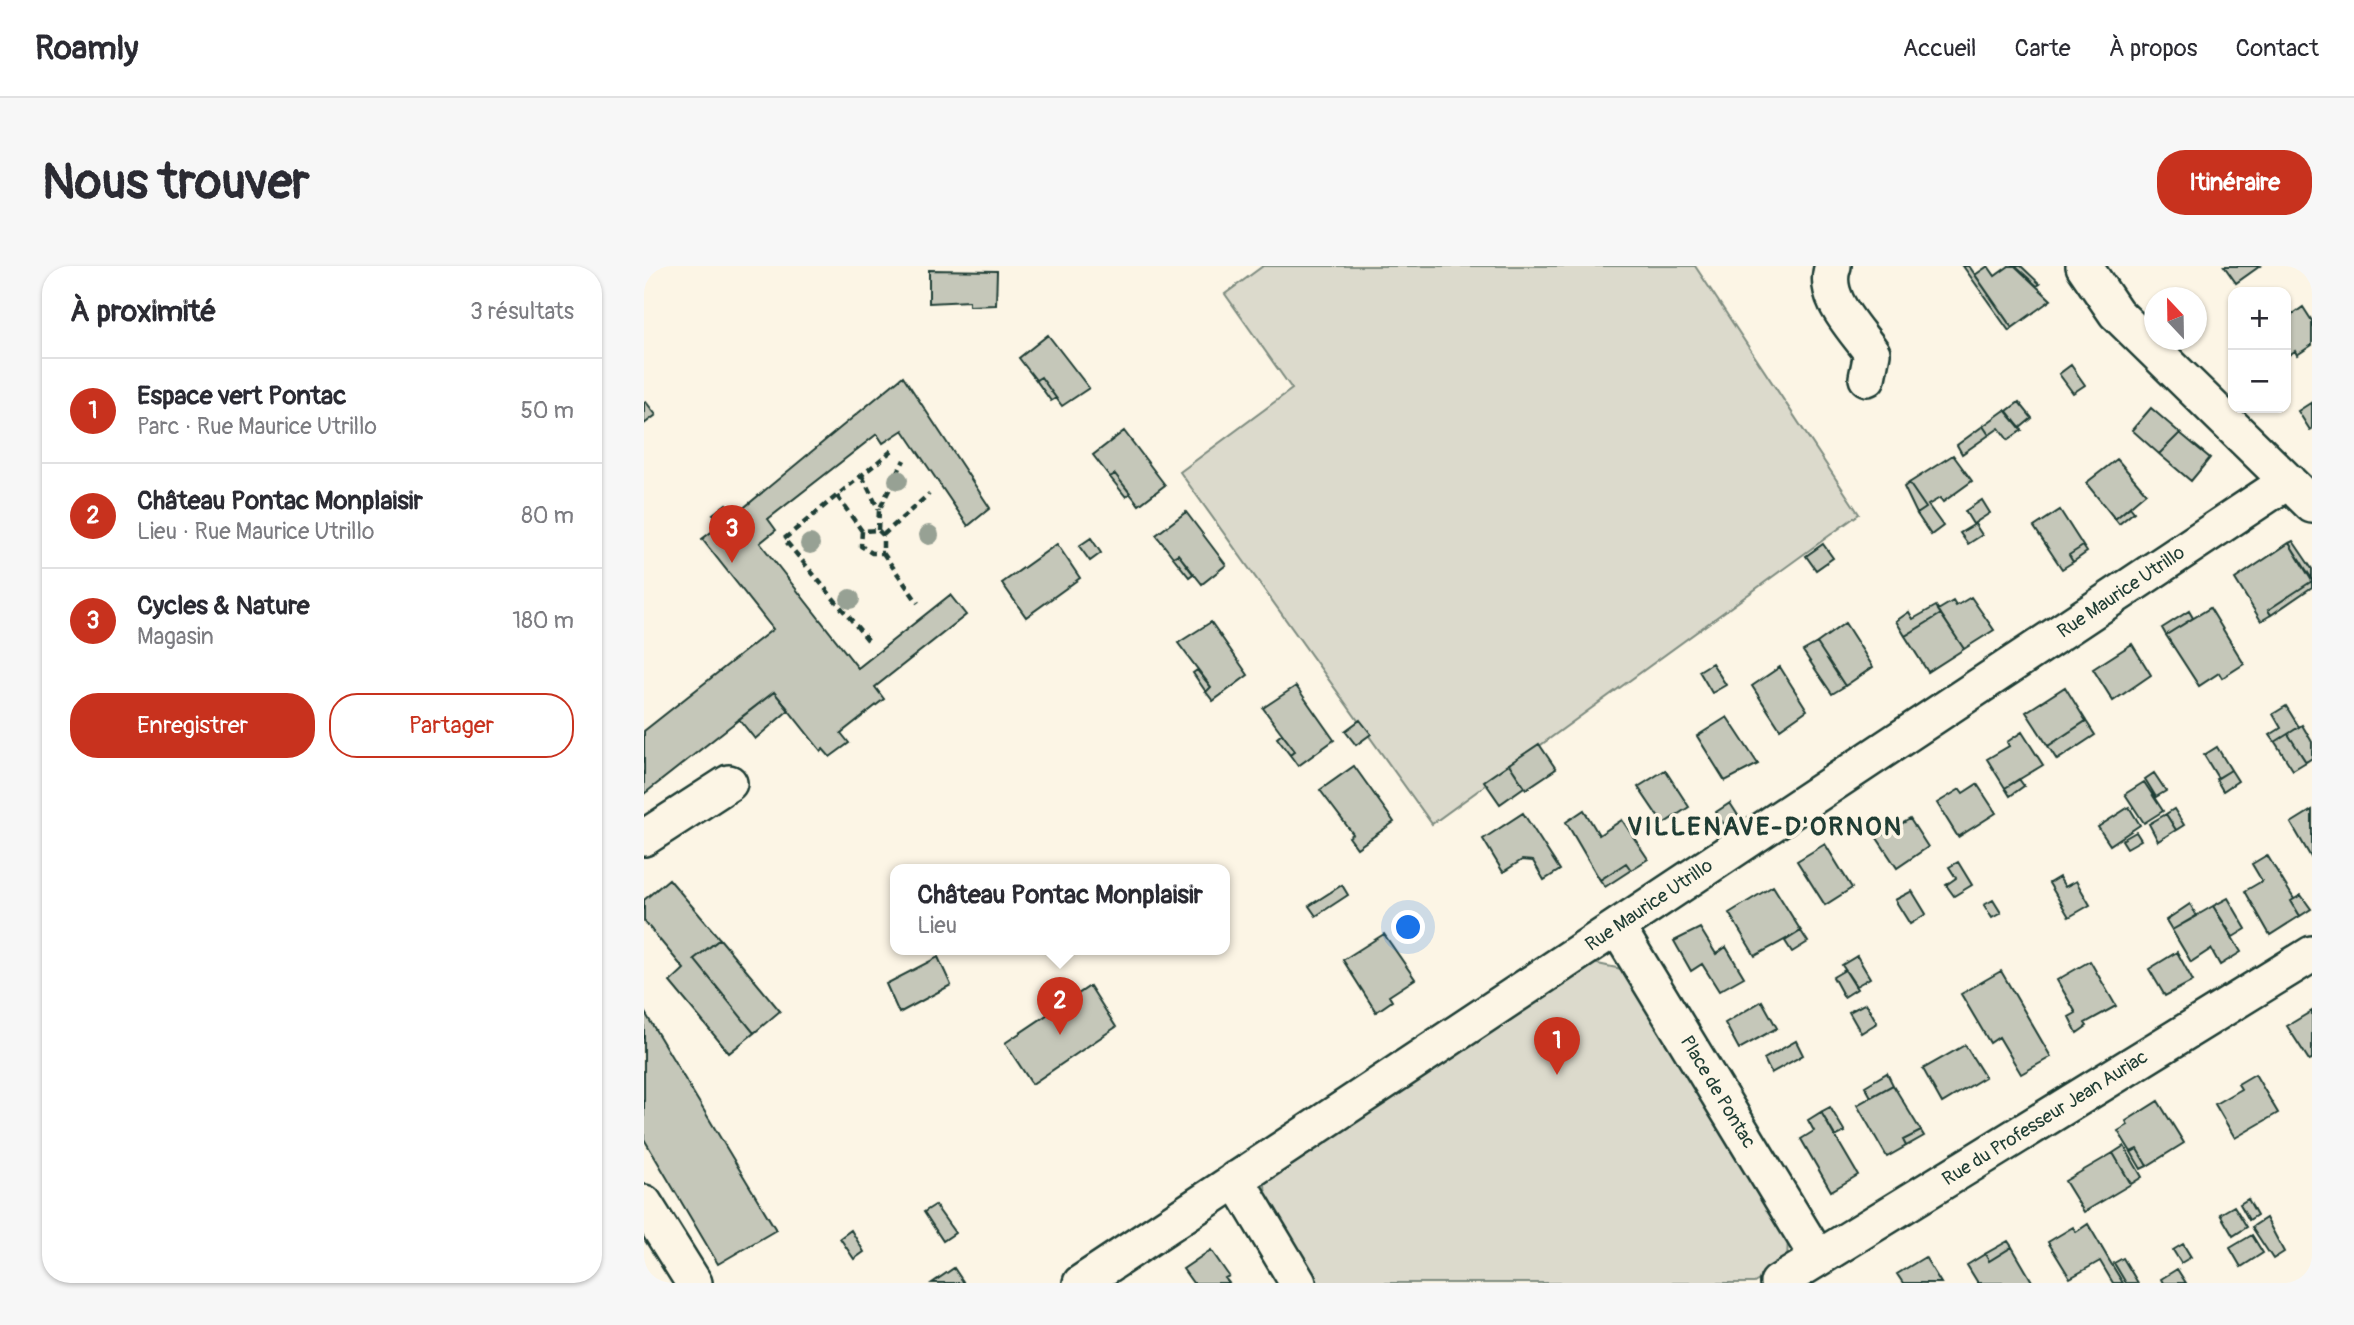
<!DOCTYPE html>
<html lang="fr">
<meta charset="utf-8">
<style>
body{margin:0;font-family:Pangolin,sans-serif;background:#f7f7f7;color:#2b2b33}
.controls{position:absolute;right:21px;top:21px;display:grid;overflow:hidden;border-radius:14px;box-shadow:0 2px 5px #0004}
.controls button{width:63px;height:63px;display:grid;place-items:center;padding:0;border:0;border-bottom:2px solid #e1e1e2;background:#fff;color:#2b2b33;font:35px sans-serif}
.compass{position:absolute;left:1500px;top:21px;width:63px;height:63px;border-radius:50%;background:#fff;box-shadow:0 2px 5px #0004;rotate:338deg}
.you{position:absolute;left:765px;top:662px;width:24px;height:24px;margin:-18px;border:5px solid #fff;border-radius:50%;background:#1a73e8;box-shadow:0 0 0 10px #1a73e833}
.badge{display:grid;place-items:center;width:46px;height:46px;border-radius:50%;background:#c8321e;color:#fff;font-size:23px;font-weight:700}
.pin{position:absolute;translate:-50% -58px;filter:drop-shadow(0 2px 4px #0008)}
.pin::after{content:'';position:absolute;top:37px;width:24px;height:21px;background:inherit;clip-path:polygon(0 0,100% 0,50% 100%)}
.popup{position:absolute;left:246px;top:598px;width:340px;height:91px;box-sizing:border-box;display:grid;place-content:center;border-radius:14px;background:#fff;filter:drop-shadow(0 2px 5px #0005);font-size:23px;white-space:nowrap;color:#7c7c81}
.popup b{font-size:26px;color:#2b2b33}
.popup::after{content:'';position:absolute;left:50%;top:100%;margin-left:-14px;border:14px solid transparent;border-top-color:#fff}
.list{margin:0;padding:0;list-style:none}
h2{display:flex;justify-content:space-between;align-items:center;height:91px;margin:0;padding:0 28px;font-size:30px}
h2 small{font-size:23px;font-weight:400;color:#7c7c81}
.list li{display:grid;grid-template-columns:46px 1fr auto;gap:21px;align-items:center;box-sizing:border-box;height:105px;padding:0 28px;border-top:2px solid #e1e1e2}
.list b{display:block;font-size:26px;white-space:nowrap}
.list p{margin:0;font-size:23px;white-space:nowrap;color:#7c7c81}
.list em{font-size:23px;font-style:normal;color:#7c7c81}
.actions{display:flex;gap:14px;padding:21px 28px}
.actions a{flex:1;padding:16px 0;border:2px solid #c8321e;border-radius:28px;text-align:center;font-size:24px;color:#c8321e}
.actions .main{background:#c8321e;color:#fff}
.map{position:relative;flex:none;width:1668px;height:1017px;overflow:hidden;border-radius:28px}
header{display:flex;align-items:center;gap:42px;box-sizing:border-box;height:98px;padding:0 35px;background:#fff;border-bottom:2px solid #e1e1e2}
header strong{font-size:33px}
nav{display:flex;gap:38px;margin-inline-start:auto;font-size:24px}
.intro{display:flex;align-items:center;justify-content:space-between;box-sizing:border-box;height:168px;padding:0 42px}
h1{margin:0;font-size:49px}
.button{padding:18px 32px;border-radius:28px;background:#c8321e;color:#fff;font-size:24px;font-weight:700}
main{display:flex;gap:42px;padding:0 42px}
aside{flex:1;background:#fff;border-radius:28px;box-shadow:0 2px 5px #0004}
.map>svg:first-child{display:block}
</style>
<header>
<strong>Roamly</strong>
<nav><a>Accueil</a><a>Carte</a><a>À propos</a><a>Contact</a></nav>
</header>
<div class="intro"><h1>Nous trouver</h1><a class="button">Itinéraire</a></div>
<main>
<aside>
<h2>À proximité<small>3 résultats</small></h2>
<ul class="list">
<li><span class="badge">1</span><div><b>Espace vert Pontac</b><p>Parc · Rue Maurice Utrillo</p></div><em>50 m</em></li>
<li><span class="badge">2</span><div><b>Château Pontac Monplaisir</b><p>Lieu · Rue Maurice Utrillo</p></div><em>80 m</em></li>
<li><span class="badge">3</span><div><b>Cycles &amp; Nature</b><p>Magasin</p></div><em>180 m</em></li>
</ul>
<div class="actions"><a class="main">Enregistrer</a><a>Partager</a></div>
</aside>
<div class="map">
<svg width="1668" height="1017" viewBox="0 0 1668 1017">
<rect width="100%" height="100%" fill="#fcf5e5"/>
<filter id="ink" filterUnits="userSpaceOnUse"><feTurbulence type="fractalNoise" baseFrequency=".0143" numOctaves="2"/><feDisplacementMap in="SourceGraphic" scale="14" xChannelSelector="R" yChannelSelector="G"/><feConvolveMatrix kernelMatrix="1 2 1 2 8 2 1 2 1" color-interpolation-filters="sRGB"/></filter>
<g filter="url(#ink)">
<path fill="#dcdacc" stroke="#7e8c80" stroke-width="2" d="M 619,0 L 1051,0 L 1215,248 L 788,558 L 536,206 L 648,123 L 581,28 Z
M 949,697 L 982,704 L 1144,969 L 1143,997 L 1110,1017 L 662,1017 L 622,950 L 621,914 Z"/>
<path fill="#c5c7b9" stroke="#1f3d34" stroke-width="2" d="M 1319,0 L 1325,0 L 1368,62 L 1365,65 Z
M 1344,0 L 1351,10 L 1365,0 L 1371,0 L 1407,34 L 1368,62 L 1331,9 Z
M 1371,0 L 1377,0 L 1396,18 L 1393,20 Z
M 1580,0 L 1616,0 L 1592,17 Z
M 285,4 L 353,5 L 352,39 L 325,40 L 325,35 L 285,37 Z
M 1659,41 L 1668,55 L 1668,79 L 1653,89 L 1651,85 L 1642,91 L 1642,53 Z
M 404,69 L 445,122 L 418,140 L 397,111 L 392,114 L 375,92 Z
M 1427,99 L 1441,119 L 1429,127 L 1415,108 Z
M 259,110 L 346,242 L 324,260 L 259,164 L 239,177 L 233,168 L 124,253 L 132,264 L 116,277 L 214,402 L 306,329 L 322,349 L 231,421 L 240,433 L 197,467 L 205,477 L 186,491 L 179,483 L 177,485 L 130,426 L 0,528 L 0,465 L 129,363 L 58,273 L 78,258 L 69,248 L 82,238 L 91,249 Z
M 397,111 L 412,132 L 407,135 L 392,114 Z
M 2,136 L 12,149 L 0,158 L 0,137 Z
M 1375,136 L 1388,152 L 1376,162 L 1363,145 Z
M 1668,136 L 1668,163 L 1666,164 L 1654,145 Z
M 1507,142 L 1536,167 L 1515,188 L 1488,164 Z
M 1361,144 L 1378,164 L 1364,174 L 1355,162 L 1345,169 L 1339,160 Z
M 1339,160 L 1345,169 L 1318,188 L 1313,179 Z
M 480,165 L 521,219 L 495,239 L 471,208 L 466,211 L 449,189 Z
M 1536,167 L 1566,192 L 1547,215 L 1515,188 Z
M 1309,189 L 1328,215 L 1299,236 L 1296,232 L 1284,239 L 1299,260 L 1287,269 L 1273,248 L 1282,242 L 1265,217 Z
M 1473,193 L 1502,227 L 1471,253 L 1442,217 Z
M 471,208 L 486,227 L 482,231 L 466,211 Z
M 1265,217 L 1282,242 L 1273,248 L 1260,221 Z
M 1338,234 L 1346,247 L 1329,258 L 1321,245 Z
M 1486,241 L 1490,246 L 1475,258 L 1471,253 Z
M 1416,244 L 1439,280 L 1425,289 L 1429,296 L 1418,303 L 1390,261 Z
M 542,246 L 582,299 L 558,318 L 534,288 L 529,291 L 512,269 Z
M 1331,258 L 1338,269 L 1324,278 L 1316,267 Z
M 447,272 L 457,287 L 446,295 L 435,280 Z
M 1649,275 L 1668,303 L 1668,313 L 1645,277 Z
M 1645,277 L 1668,315 L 1624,344 L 1627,349 L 1617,355 L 1591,313 Z
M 413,278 L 436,312 L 382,351 L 358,317 Z
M 1179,278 L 1189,292 L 1172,304 L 1162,290 Z
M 1439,280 L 1443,286 L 1429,296 L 1425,289 Z
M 534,288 L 549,308 L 545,311 L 529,291 Z
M 1668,315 L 1668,321 L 1627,349 L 1624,344 Z
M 1327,331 L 1350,364 L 1320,383 L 1294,344 L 1309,335 L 1312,340 Z
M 1292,340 L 1297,348 L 1261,370 L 1252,355 L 1265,346 L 1269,353 Z
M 1566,342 L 1600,398 L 1578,412 L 1575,407 L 1555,420 L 1522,369 Z
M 1545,345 L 1549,352 L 1522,369 L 1518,362 Z
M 1297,348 L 1320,383 L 1284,406 L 1261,370 Z
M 567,356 L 604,409 L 569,435 L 562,426 L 567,421 L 534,377 Z
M 1201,357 L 1229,401 L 1201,420 L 1173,377 Z
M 1173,377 L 1201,420 L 1188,428 L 1159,385 Z
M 1488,378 L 1507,409 L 1469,435 L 1449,403 Z
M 1068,397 L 1082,419 L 1068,427 L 1055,405 Z
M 1136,401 L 1163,444 L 1136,463 L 1108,420 Z
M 553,404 L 567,421 L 562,426 L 549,407 Z
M 652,420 L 690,474 L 654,500 L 646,489 L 651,485 L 619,442 Z
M 1421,421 L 1442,455 L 1404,480 L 1382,446 Z
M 130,426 L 145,444 L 111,473 L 95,453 Z
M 1642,440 L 1655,461 L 1631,476 L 1626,469 L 1637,462 L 1629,448 Z
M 1083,451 L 1114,498 L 1081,515 L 1053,470 Z
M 716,454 L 727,468 L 712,479 L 701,465 Z
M 1442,455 L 1451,469 L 1413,494 L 1404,480 Z
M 1658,459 L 1668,476 L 1668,492 L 1662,496 L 1644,468 Z
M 1378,466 L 1399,499 L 1361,522 L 1343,493 L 1365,480 L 1363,476 Z
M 638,468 L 651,485 L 646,489 L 633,472 Z
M 1644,468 L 1662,496 L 1649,504 L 1631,476 Z
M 895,478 L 912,503 L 882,523 L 865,498 Z
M 1573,481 L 1587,504 L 1574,512 L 1560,489 Z
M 865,498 L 880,521 L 856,538 L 840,515 Z
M 710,500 L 750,556 L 713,582 L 705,571 L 709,568 L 676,524 Z
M 1021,504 L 1045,541 L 1019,558 L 994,521 Z
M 1587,504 L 1594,515 L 1579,525 L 1572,513 Z
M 1510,507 L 1522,525 L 1512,531 L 1501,513 Z
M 1375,513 L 1380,520 L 1366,530 L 1361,522 Z
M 1500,516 L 1519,545 L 1500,557 L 1481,528 Z
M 1333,518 L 1352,547 L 1314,571 L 1293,537 L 1316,523 L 1319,527 Z
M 1086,537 L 1095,551 L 1081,560 L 1072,546 Z
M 1485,541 L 1496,559 L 1466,579 L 1454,561 Z
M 1530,543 L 1540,559 L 1532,564 L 1522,548 Z
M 940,544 L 955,569 L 978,554 L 1004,593 L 987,604 L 982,597 L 956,614 L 922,556 Z
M 1668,544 L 1668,593 L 1647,557 Z
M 879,547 L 916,604 L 900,614 L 889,595 L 878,594 L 859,606 L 839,573 Z
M 1522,548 L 1532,564 L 1514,575 L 1505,558 Z
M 1266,553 L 1284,581 L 1253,602 L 1233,572 Z
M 1492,566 L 1497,574 L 1483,582 L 1478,574 Z
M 1181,578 L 1208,622 L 1181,639 L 1153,595 Z
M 1623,589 L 1650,633 L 1647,635 L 1656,650 L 1626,669 L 1601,625 L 1618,615 L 1608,598 Z
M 1314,596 L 1328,619 L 1310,630 L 1302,619 L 1312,612 L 1305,601 Z
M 982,597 L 987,604 L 961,621 L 956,614 Z
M 1415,611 L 1421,621 L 1432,615 L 1446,639 L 1425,651 L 1405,617 Z
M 25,613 L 76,673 L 50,693 L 110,767 L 85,787 L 26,716 L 40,703 L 0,655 L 0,634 Z
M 698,619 L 704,629 L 672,650 L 665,640 Z
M 1129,620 L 1157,665 L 1111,690 L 1085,647 Z
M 1268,625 L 1282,648 L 1266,658 L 1251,634 Z
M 1657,629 L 1667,643 L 1656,650 L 1647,635 Z
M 1584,632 L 1602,663 L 1589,671 L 1569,640 Z
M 1349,634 L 1357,647 L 1348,652 L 1340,639 Z
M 1546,638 L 1553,650 L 1528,664 L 1522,654 Z
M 1569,640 L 1597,686 L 1576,699 L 1567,683 L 1547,696 L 1528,664 Z
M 1056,662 L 1072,688 L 1082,681 L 1100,711 L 1075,725 L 1058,698 L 1047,705 L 1030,675 Z
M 1157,665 L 1164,676 L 1148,686 L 1141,675 Z
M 740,668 L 771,713 L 745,730 L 748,735 L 732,746 L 699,694 Z
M 76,673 L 136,745 L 110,767 L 50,693 Z
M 1533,686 L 1549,715 L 1521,730 L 1505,703 Z
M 1213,690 L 1226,712 L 1212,720 L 1198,699 Z
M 294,691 L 307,719 L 255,747 L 242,718 Z
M 1446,695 L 1472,740 L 1441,757 L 1443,760 L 1433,767 L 1425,751 L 1432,747 L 1413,714 Z
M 1201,704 L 1213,723 L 1200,731 L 1189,711 Z
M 1357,705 L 1407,791 L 1377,808 L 1355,771 L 1346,777 L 1317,728 Z
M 446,720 L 472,761 L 388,818 L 361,777 Z
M 1118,735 L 1133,762 L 1095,783 L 1081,757 Z
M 1222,737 L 1233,757 L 1217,767 L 1205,746 Z
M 0,745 L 132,964 L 74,998 L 0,873 Z
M 1668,745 L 1668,793 L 1665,794 L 1643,760 Z
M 1152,775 L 1159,789 L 1127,807 L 1120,793 Z
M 1321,779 L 1341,811 L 1298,837 L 1279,803 Z
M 1243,807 L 1249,819 L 1227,831 L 1221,820 Z
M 1611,808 L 1634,847 L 1591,872 L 1571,838 L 1597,823 L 1594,818 Z
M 1249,819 L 1277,865 L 1259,874 L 1262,880 L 1243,891 L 1213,839 Z
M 1514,835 L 1540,877 L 1503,900 L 1493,883 L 1487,886 L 1474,865 L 1484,859 L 1482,855 Z
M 1186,841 L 1201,866 L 1191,871 L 1177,846 Z
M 1177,846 L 1214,909 L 1187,925 L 1157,873 L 1170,865 L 1164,854 Z
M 1277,865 L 1280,870 L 1262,880 L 1259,874 Z
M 1480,880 L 1498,911 L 1487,918 L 1469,887 Z
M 1493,883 L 1503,900 L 1497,903 L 1487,886 Z
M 1469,887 L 1487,918 L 1440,946 L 1421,915 Z
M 1604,933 L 1613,949 L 1605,954 L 1596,938 Z
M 291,939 L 311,967 L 299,975 L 280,946 Z
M 1590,940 L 1603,961 L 1589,970 L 1576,948 Z
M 1622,952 L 1640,986 L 1629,993 L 1608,961 Z
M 1444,958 L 1468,999 L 1479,1017 L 1469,1017 L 1456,995 L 1426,1012 L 1404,976 L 1429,961 L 1432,966 Z
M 207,964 L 220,986 L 210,993 L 196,972 Z
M 1608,969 L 1619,987 L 1597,1001 L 1586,982 Z
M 1364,975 L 1368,981 L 1345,995 L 1341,988 Z
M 1539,978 L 1547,991 L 1537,997 L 1529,984 Z
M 1368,981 L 1389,1017 L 1334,1017 L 1323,999 L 1341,988 L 1345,995 Z
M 567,984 L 585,1010 L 581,1012 L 585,1017 L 549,1017 L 539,1003 Z
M 1281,991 L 1297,1017 L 1259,1017 L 1253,1008 Z
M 1479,992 L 1494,1017 L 1482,1017 L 1470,997 Z
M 310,1002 L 320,1017 L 288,1017 Z
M 1533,1003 L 1542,1017 L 1519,1017 L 1517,1013 Z"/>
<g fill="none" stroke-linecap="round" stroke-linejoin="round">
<g stroke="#1f3d34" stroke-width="40">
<path id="minor" d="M 1189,0 C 1177,31 1211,62 1228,87 L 1223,112
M 1440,0 L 1472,47 L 1668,239
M 0,572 L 85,517
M 973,661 L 1174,992
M 592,913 L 654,1017
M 0,937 L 50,1017
M 437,1017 L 1644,215
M 1134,1017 L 1668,688"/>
</g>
<path stroke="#1f3d34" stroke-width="4.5" stroke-dasharray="7 5" stroke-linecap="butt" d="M 218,210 L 235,244
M 193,230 L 218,265 L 234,264 L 239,269 L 239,287 L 274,337
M 234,264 L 235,244 L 260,194
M 218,265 L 217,280 L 228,287 L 239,287
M 239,269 L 285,228
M 224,374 L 140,273 L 251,182"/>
<use href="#minor" stroke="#fcf5e5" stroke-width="35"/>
</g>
<g fill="#97a194">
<circle cx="254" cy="214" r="10"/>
<circle cx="285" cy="269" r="10"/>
<circle cx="166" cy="278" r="10"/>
<circle cx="206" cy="333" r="10"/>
</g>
</g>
<g text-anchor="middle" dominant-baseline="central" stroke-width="7" stroke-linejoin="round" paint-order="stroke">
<g font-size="19" fill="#1f3d34" stroke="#fcf5e5">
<text transform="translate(1477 326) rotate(-34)">Rue Maurice Utrillo</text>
<text transform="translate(1005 639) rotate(-34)">Rue Maurice Utrillo</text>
<text transform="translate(1074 826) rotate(59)">Place de Pontac</text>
<text transform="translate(1401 852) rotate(-32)">Rue du Professeur Jean Auriac</text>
</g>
<g font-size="26" font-weight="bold" letter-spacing="2" fill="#1f3d34" stroke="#fcf5e5">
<text x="1121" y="561">VILLENAVE-D'ORNON</text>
</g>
</g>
</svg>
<div class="controls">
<button>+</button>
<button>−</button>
</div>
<svg class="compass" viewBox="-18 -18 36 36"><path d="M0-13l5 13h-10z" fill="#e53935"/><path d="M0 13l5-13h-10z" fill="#7c7c81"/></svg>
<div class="you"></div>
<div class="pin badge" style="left:913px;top:809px">1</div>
<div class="pin badge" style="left:416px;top:769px">2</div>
<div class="popup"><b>Château Pontac Monplaisir</b>Lieu</div>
<div class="pin badge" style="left:88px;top:297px">3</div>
</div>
</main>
